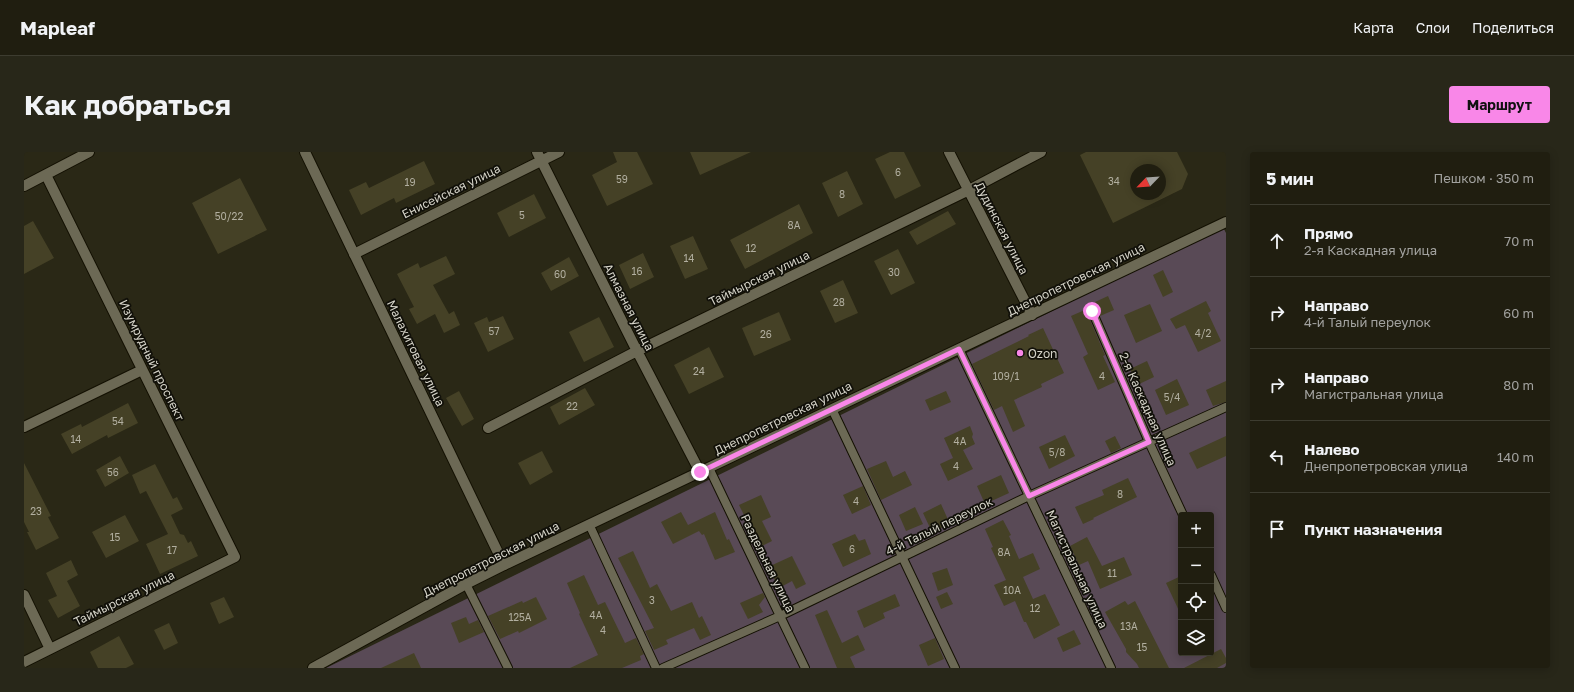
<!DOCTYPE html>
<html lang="ru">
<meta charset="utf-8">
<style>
body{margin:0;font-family:"Golos Text",sans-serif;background:#282719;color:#f1f3f6}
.controls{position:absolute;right:12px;bottom:12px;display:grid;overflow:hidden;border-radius:4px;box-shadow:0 2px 10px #0003}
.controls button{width:36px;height:36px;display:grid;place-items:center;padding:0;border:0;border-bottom:1px solid #3d3c30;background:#201e10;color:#f1f3f6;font:20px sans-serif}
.compass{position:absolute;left:1106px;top:12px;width:36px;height:36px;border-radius:50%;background:#201e10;box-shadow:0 2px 10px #0003;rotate:245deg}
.stop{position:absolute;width:12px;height:12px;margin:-9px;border:3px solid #f987e8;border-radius:50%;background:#fff}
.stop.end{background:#f987e8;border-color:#fff;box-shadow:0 1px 4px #0008}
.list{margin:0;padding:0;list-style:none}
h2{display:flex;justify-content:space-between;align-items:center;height:52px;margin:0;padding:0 16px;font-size:17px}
h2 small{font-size:13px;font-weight:400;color:#a2a29f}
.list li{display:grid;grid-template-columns:26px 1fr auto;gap:12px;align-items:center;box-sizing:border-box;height:72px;padding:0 16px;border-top:1px solid #3d3c30}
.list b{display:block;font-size:15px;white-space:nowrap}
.list p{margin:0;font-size:13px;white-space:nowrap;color:#a2a29f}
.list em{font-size:13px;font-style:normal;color:#a2a29f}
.icon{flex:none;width:22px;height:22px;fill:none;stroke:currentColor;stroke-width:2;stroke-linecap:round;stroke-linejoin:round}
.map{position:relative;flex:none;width:1202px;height:516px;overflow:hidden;border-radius:4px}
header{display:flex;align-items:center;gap:24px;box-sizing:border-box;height:56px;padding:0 20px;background:#201e10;border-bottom:1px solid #3d3c30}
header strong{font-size:19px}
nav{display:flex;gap:22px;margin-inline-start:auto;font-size:14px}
.intro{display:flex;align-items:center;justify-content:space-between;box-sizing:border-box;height:96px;padding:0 24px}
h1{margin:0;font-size:28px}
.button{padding:10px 18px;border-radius:4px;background:#f987e8;color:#111;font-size:14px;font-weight:700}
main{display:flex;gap:24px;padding:0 24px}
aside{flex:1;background:#201e10;border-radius:4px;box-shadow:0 2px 10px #0003}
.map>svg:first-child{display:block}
</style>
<header>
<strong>Mapleaf</strong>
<nav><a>Карта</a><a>Слои</a><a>Поделиться</a></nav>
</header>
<div class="intro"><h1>Как добраться</h1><a class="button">Маршрут</a></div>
<main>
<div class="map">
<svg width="1202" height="516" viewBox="0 0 1202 516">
<rect width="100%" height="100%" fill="#2a2816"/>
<path fill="#594a56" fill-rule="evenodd" d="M 1199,75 L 1202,81 L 1202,516 L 302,516 ZM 1157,363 L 1187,363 L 1187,501 L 1157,501 Z"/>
<path fill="#454126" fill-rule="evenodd" d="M 589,0 L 613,0 L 629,32 L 583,54 L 568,23 L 593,10 Z
M 666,0 L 727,0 L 676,23 Z
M 866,0 L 880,0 L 897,34 L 871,47 L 851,7 Z
M 1062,0 L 1153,0 L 1164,22 L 1158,37 L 1089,71 L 1056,3 ZM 1112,18 L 1136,18 L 1136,42 L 1112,42 Z
M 400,9 L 411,32 L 372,51 L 370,46 L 337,63 L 325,38 L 342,30 L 345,36 Z
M 823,19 L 839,52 L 814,65 L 798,31 Z
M 216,26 L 243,78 L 194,102 L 168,51 Z
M 510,42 L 522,66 L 485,85 L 473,61 Z
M 775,52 L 789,81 L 721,117 L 706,88 Z
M 924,59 L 932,72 L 893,93 L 885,80 Z
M 9,69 L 30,106 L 0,122 L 0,74 Z
M 669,84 L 684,117 L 661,127 L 646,94 Z
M 874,97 L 891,131 L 867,143 L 850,109 Z
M 619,101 L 630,125 L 606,137 L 595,113 Z
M 422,104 L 431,122 L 409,133 L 425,162 L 430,159 L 436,173 L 420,181 L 411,162 L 393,172 L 385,157 L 390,155 L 373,122 L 394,111 L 396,116 Z
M 545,105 L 555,124 L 527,139 L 517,121 Z
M 1139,118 L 1149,140 L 1139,145 L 1129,123 Z
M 819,128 L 834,161 L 811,171 L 796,139 Z
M 1084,144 L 1090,158 L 1076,164 L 1073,156 L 1070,154 L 1072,153 L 1071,150 Z
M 1182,149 L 1187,159 L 1184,161 L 1197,189 L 1174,200 L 1161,173 L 1152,177 L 1146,167 Z
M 1126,152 L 1138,179 L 1112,191 L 1100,163 Z
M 1063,157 L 1063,161 L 1081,203 L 1079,204 L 1091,230 L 1074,238 L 1059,205 L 1064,202 L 1047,164 Z
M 755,160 L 767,188 L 730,204 L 718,176 Z
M 479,164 L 490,187 L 464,200 L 450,171 L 463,165 L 465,170 Z
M 575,165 L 590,195 L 560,210 L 545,180 Z
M 1019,176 L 1040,221 L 1017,232 L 1018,235 L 990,248 L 1001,274 L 989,280 L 978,254 L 970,258 L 948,212 L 1005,184 L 1004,183 Z
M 685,195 L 700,225 L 665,242 L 650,213 Z
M 1123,209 L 1130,225 L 1113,233 L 1106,217 Z
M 1153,227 L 1165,253 L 1142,263 L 1131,238 Z
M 1202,229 L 1202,250 L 1189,254 L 1182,238 Z
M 561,236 L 571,253 L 535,273 L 526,255 Z
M 435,239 L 450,267 L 438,274 L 422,246 Z
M 922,239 L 927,250 L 906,259 L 901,248 Z
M 104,251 L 114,271 L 84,286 L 83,283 L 48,302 L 37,282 L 57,272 L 58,275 Z
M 946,274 L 949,282 L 948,285 L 951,292 L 939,298 L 949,317 L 924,329 L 916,312 L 929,306 L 920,286 Z
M 1041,283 L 1051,304 L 1025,317 L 1015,295 Z
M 1091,284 L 1097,296 L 1087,301 L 1081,289 Z
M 1202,284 L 1202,304 L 1173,317 L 1165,301 Z
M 518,299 L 529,320 L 506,333 L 494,311 Z
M 96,304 L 105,321 L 81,335 L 72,318 Z
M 862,309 L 869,325 L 881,319 L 888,333 L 857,348 L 843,317 Z
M 0,311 L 27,364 L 24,365 L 35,386 L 12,398 L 3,380 L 5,380 L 0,370 Z
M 131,312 L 149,347 L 153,345 L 159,357 L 147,363 L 156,382 L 160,383 L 164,391 L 167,389 L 174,404 L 136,422 L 122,392 L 144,382 L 122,339 L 116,342 L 108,323 Z
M 977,323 L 985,341 L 961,352 L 953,334 Z
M 1104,326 L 1113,345 L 1069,366 L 1070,367 L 1059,372 L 1051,355 L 1080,343 L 1078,338 Z
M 839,334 L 847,353 L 828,362 L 819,343 Z
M 737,343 L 747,365 L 738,369 L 748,389 L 736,395 L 715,353 Z
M 917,352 L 926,372 L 908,380 L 899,361 Z
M 891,355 L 899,372 L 882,379 L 875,363 Z
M 657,360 L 664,373 L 691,360 L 703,388 L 705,387 L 711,400 L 691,408 L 680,382 L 678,383 L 675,379 L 649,392 L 637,370 Z
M 101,363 L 115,389 L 82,406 L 68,380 Z
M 979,368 L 987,383 L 985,384 L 995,407 L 1009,401 L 1016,417 L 999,425 L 1009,447 L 1021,442 L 1036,473 L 1010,487 L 1002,470 L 1000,470 L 991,449 L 980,454 L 970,433 L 982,428 L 967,396 L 969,395 L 961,377 Z
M 831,382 L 835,389 L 841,387 L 847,402 L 819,415 L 808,392 Z
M 1063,385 L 1078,414 L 1100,405 L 1108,423 L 1076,437 L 1064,409 L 1055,413 L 1046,394 Z
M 609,399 L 626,436 L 633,432 L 647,459 L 668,450 L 675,466 L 678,464 L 687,483 L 676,488 L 670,476 L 642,488 L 644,492 L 630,498 L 621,479 L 630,476 L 594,406 Z
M 768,404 L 782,432 L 772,437 L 768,429 L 755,436 L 744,415 Z
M 47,408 L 54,423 L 43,429 L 56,454 L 34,466 L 24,448 L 33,444 L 22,421 Z
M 923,416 L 929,433 L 914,439 L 908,421 Z
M 560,423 L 574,453 L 581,450 L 601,491 L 612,486 L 620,502 L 616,504 L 617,508 L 598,516 L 546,516 L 574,503 L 555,462 L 556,461 L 543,431 Z
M 1157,424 L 1157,463 L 1142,431 Z
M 923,440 L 929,452 L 917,457 L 912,445 Z
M 739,441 L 741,445 L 735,453 L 739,460 L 724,467 L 716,451 Z
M 871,442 L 876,454 L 859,461 L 861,466 L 840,476 L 833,459 Z
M 200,445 L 210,465 L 195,472 L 186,451 Z
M 512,445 L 523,467 L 495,481 L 494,479 L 476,487 L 464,464 L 498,449 L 499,451 Z
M 1101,449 L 1104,453 L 1111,449 L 1145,516 L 1115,516 L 1113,512 L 1102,500 L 1102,497 L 1081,460 Z
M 803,458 L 818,491 L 834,483 L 841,498 L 826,505 L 831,516 L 813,516 L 791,463 Z
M 442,465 L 445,472 L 454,468 L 460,480 L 435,491 L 427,471 Z
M 145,471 L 154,491 L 140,498 L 130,478 Z
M 1050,478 L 1057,492 L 1039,500 L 1033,486 Z
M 95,484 L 110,512 L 102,516 L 74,516 L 66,500 Z
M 911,486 L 920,507 L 904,514 L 895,493 Z
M 1197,497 L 1202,506 L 1202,511 L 1193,516 L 1160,516 Z
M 390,501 L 397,516 L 357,516 Z"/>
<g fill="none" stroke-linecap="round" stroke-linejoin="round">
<g stroke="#131002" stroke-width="10">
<path id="service" d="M 1068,159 L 1125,290 L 1159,363
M 935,197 L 1087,516
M 808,257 L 931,516
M 685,316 L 781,516
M 565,372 L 632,516
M 1187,423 L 1202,456
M 442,432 L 484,516
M 639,516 L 756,464 L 1005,344 L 1202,255"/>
</g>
<g stroke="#131002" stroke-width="12">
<path id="minor" d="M 513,0 L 613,199 L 676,320
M 925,0 L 1008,163
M 0,34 L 65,0
M 330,102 L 535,0
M 0,275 L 118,218
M 464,276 L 613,199 L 945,38 L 1017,0
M 0,443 L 26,497
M 0,510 L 211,405 L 22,23
M 289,516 L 442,432 L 480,413"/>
</g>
<g stroke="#131002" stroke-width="12">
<path id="tertiary" d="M 281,0 L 480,413 L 1202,70"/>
</g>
<use href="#service" stroke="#6c6955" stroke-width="8"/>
<use href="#minor" stroke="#6c6955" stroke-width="10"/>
<use href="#tertiary" stroke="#6c6955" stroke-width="10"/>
</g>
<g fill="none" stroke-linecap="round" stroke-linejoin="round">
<path stroke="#f987e8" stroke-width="5" d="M 676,320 L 935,197 L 1005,344 L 1125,290 L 1068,159"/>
</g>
<circle fill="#f987e8" stroke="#111009" stroke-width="1.5" cx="996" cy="201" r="4"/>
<g text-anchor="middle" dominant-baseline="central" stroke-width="3.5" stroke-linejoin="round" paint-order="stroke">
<g font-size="10" fill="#b2afa0">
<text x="874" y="20">6</text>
<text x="598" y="27">59</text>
<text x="1090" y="29">34</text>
<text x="386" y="30">19</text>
<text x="818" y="42">8</text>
<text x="498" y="63">5</text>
<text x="205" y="64">50/22</text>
<text x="770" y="73">8А</text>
<text x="727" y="96">12</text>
<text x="665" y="106">14</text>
<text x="613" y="119">16</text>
<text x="870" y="120">30</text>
<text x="536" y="122">60</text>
<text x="815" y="150">28</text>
<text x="470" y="179">57</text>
<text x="1179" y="181">4/2</text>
<text x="742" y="182">26</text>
<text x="675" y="219">24</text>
<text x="982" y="224">109/1</text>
<text x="1078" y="224">4</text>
<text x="1148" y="245">5/4</text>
<text x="548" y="254">22</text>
<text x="94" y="269">54</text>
<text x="52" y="287">14</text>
<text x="936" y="289">4А</text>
<text x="1033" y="300">5/8</text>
<text x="932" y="314">4</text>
<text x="89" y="320">56</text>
<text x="1096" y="342">8</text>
<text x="832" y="349">4</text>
<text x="12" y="359">23</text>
<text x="91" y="385">15</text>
<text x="828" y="397">6</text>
<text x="148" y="398">17</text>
<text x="980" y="400">8А</text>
<text x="1088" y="421">11</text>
<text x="988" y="438">10А</text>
<text x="628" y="448">3</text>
<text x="1011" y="456">12</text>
<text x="572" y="463">4А</text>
<text x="496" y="465">125А</text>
<text x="1105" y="474">13А</text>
<text x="579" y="478">4</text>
<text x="1118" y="495">15</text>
</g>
<g font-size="12" fill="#d6d4c9" stroke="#111009">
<text transform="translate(427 39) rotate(-26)">Енисейская улица</text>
<text transform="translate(978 76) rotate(63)">Дудинская улица</text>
<text transform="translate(735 126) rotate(-26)">Таймырская улица</text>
<text transform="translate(1052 127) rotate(-26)">Днепропетровская улица</text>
<text transform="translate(605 155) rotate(63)">Алмазная улица</text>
<text transform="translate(392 201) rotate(64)">Малахитовая улица</text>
<text transform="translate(128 208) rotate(64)">Изумрудный проспект</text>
<text transform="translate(1124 257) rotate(66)">2-я Каскадная улица</text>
<text transform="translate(759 266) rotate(-26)">Днепропетровская улица</text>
<text transform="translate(915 374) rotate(-26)">4-й Талый переулок</text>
<text transform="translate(467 407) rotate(-27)">Днепропетровская улица</text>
<text transform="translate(744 411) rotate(64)">Раздельная улица</text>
<text transform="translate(1053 417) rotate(65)">Магистральная улица</text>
<text transform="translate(100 446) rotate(-26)">Таймырская улица</text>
</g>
<g font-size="12" fill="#d6d4c9" stroke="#111009" text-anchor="start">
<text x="1004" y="201">Ozon</text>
</g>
</g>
</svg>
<div class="controls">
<button>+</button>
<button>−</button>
<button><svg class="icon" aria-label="locate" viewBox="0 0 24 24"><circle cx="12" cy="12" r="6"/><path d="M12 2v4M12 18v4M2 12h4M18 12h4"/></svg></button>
<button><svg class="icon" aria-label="layers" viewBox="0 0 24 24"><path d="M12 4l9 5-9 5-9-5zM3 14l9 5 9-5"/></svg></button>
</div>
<svg class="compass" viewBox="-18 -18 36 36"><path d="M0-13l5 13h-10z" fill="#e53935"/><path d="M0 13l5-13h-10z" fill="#a2a29f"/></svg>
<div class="stop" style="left:1068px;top:159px"></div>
<div class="stop end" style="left:676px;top:320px"></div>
</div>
<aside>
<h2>5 мин<small>Пешком · 350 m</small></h2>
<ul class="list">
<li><svg class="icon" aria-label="ahead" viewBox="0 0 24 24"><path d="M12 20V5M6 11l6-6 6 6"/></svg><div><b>Прямо</b><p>2-я Каскадная улица</p></div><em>70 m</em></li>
<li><svg class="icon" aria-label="right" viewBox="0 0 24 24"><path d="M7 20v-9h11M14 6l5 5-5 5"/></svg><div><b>Направо</b><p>4-й Талый переулок</p></div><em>60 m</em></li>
<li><svg class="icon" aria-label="right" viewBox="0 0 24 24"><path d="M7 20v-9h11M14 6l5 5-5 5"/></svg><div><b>Направо</b><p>Магистральная улица</p></div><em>80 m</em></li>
<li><svg class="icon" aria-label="left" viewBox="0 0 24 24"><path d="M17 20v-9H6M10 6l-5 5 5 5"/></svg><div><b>Налево</b><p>Днепропетровская улица</p></div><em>140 m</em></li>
<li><svg class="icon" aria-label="arrive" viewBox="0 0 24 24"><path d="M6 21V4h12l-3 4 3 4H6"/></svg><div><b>Пункт назначения</b></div></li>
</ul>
</aside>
</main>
